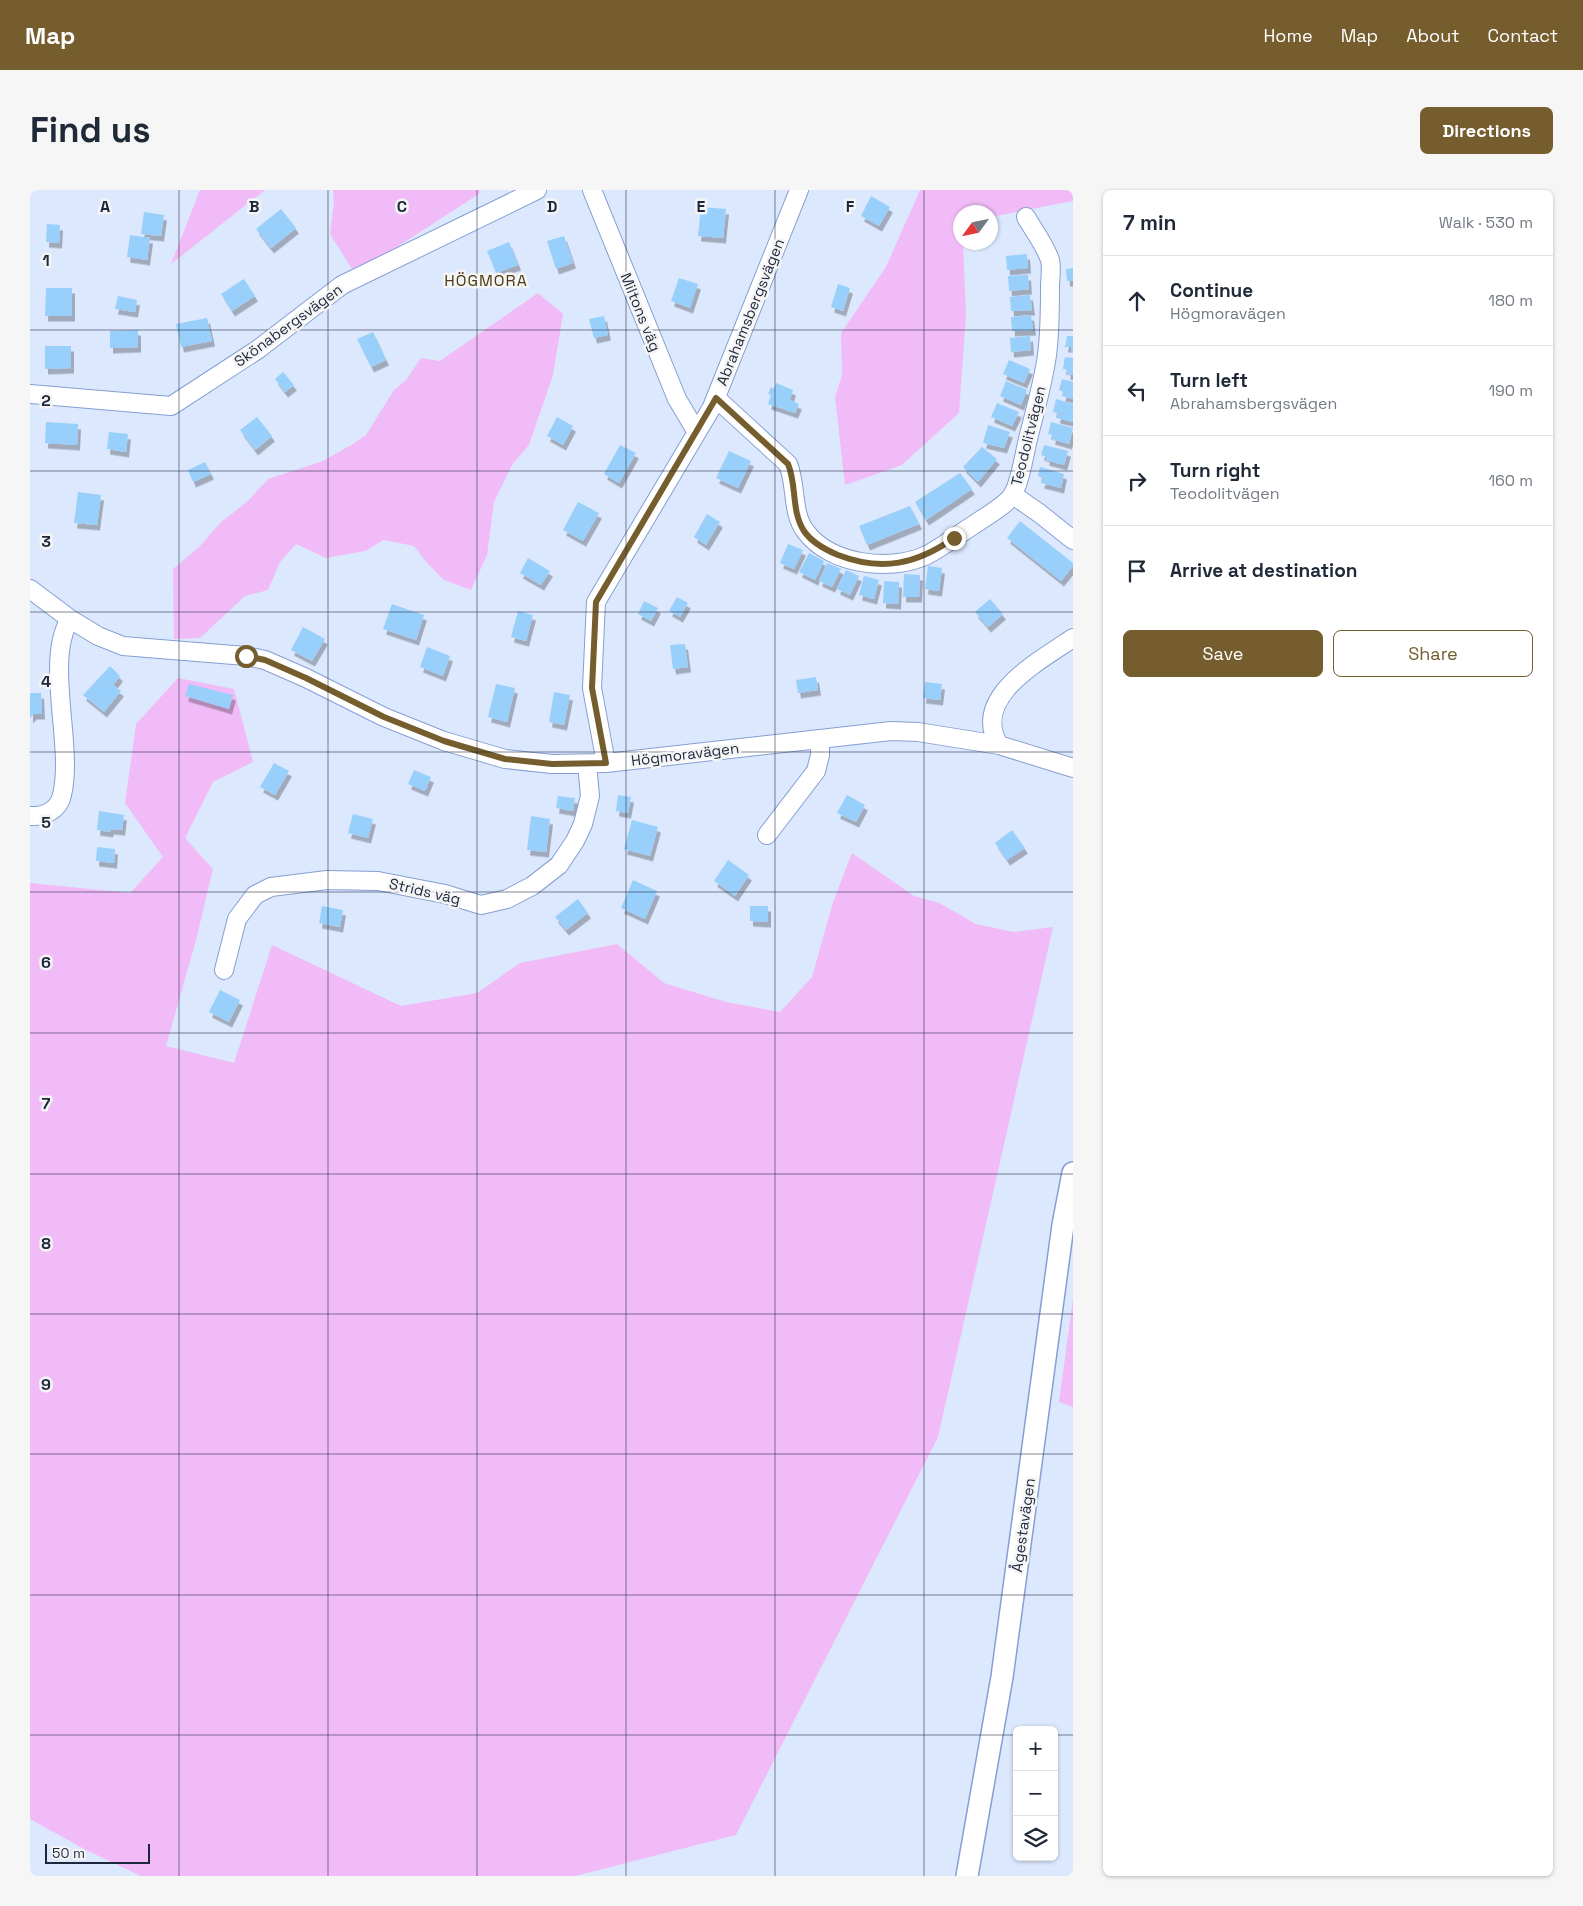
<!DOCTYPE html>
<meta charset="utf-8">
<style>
body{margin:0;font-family:"Space Grotesk",sans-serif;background:#f6f6f7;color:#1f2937}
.controls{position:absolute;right:15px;bottom:15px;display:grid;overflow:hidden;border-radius:8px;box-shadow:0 1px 4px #0004}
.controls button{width:45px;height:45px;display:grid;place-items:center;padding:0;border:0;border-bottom:1px solid #e0e1e3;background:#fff;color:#1f2937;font:25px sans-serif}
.compass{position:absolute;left:923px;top:15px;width:45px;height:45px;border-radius:50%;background:#fff;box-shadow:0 1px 4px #0004;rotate:237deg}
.scale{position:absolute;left:15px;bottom:12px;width:105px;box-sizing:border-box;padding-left:5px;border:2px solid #1d273c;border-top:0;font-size:14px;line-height:18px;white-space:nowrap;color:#1d273c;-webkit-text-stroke:4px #f5f5f5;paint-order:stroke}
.stop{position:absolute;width:15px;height:15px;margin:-11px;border:4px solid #755d2d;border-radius:50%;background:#fff}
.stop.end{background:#755d2d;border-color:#fff;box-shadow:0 1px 5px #0008}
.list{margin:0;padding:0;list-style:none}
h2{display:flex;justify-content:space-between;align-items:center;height:65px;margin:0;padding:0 20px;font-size:21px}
h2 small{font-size:16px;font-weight:400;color:#747a83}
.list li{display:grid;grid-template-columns:32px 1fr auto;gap:15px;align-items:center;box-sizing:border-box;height:90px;padding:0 20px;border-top:1px solid #e0e1e3}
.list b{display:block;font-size:19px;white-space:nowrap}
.list p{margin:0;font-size:16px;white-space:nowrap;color:#747a83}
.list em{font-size:16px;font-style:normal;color:#747a83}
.actions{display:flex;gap:10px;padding:15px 20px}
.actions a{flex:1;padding:11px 0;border:1px solid #755d2d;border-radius:8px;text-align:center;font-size:18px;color:#755d2d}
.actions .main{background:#755d2d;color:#fff}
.icon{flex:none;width:28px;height:28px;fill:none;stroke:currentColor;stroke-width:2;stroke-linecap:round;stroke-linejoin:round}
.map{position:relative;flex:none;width:1043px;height:1686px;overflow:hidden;border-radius:8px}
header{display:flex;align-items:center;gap:30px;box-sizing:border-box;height:70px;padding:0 25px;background:#755d2d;color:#fff}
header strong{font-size:24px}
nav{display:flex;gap:28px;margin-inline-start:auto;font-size:18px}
.intro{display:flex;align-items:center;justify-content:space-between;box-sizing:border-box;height:120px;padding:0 30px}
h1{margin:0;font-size:35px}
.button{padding:12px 22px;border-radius:8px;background:#755d2d;color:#fff;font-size:18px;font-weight:700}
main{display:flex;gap:30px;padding:0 30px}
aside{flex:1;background:#fff;border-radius:8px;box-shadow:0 1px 4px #0004}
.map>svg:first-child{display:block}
</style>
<header>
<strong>Map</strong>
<nav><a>Home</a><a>Map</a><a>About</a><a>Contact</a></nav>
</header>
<div class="intro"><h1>Find us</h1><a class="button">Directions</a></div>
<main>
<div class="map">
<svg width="1043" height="1686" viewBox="0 0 1043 1686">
<defs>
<filter id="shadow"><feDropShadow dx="3" dy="5.5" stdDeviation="0" flood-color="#0004"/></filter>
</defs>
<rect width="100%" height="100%" fill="#dce8fe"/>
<path fill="#f1bbf7" d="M 170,0 L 235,0 L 141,74 Z
M 303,0 L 450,0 L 449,4 L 325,84 L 300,44 L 304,12 Z
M 890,0 L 1043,0 L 1043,11 L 961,27 L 961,22 L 931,22 L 931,52 L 933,53 L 936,125 L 929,223 L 872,275 L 815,295 L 805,207 L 812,185 L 811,143 L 856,77 Z
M 508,103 L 533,124 L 523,185 L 499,255 L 482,275 L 464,312 L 457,365 L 441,400 L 414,390 L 398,374 L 384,356 L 354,350 L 335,361 L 296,368 L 266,354 L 250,372 L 238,400 L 215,406 L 170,448 L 144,449 L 143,379 L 169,357 L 191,332 L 217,312 L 238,289 L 293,271 L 323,254 L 336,245 L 364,200 L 376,190 L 391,168 L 410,171 Z
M 148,488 L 204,499 L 223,572 L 183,592 L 155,648 L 183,679 L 166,750 L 136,856 L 204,873 L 242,755 L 371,816 L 447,803 L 490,773 L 587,754 L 634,793 L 696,812 L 750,822 L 782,787 L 803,712 L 822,663 L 884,706 L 909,713 L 946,734 L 984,742 L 1023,737 L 908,1247 L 706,1645 L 545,1686 L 111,1686 L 56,1660 L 0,1629 L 0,693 L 100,703 L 133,667 L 95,613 L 106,534 Z
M 1043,1109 L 1043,1217 L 1029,1212 Z"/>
<path fill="#98cffb" filter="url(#shadow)" d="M 841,6 L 860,17 L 849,36 L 831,26 Z
M 671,17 L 696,19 L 693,48 L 668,46 Z
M 251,19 L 266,38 L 241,58 L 226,39 Z
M 114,22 L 134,25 L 131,46 L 111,44 Z
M 17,34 L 30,35 L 29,53 L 16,52 Z
M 100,45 L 120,48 L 117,70 L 97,67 Z
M 534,46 L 543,73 L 526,79 L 517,51 Z
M 479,52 L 488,75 L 466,83 L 457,61 Z
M 997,64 L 998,78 L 977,80 L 976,66 Z
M 1043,78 L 1043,91 L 1037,91 L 1036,79 Z
M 998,85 L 999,99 L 979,101 L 978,86 Z
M 649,88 L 668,94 L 660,118 L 641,111 Z
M 214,89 L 225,106 L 202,121 L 191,104 Z
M 808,94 L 820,98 L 813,121 L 801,117 Z
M 16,98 L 42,98 L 42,126 L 15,126 Z
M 1000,105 L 1002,120 L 981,121 L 980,107 Z
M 88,106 L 107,110 L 105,122 L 85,119 Z
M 1001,125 L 1003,140 L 982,141 L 981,127 Z
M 574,126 L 578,145 L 564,148 L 559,129 Z
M 177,128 L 182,151 L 151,157 L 146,134 Z
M 108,140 L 108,157 L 80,158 L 80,141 Z
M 343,142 L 356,170 L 341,177 L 327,149 Z
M 1000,146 L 1001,160 L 981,162 L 980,148 Z
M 1037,146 L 1043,146 L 1043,162 L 1041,161 L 1041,157 L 1035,157 Z
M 15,156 L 41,156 L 41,178 L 15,179 Z
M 1035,167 L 1043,168 L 1043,185 L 1037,184 L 1038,180 L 1033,179 Z
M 979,170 L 1000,179 L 994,193 L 973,184 Z
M 253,182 L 264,195 L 255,202 L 245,189 Z
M 1032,189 L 1043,192 L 1043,209 L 1032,206 L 1034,202 L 1029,200 Z
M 976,191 L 997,200 L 991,215 L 970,206 Z
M 746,193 L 763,200 L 760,210 L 769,214 L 765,223 L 738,214 L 741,205 L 738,204 L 741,197 L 744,199 Z
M 1026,209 L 1043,214 L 1043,232 L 1027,228 L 1028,223 L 1023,222 Z
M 967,213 L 989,222 L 982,236 L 961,227 Z
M 227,227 L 242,246 L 225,260 L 210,240 Z
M 527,227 L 543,236 L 533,255 L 517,246 Z
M 16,232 L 48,234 L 47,255 L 15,253 Z
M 1021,232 L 1043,238 L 1039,254 L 1022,249 L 1023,245 L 1018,244 Z
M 958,235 L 980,242 L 974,258 L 953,253 Z
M 79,242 L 98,244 L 96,262 L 77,259 Z
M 590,255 L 606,263 L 589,293 L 574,284 Z
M 1014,255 L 1038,261 L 1034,275 L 1016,270 L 1017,267 L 1011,265 Z
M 952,257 L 967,269 L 948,292 L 933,277 Z
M 699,261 L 721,271 L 708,298 L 686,288 Z
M 175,272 L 181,284 L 163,292 L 158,280 Z
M 1010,277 L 1034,284 L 1031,298 L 1011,293 L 1013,288 L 1008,286 Z
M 930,283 L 942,299 L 896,330 L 885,312 Z
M 48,302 L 71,305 L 67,335 L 44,333 Z
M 548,312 L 569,323 L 553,351 L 533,340 Z
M 880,316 L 889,334 L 837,355 L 829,336 Z
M 677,324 L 690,332 L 676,355 L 664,347 Z
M 990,331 L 1043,373 L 1043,376 L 1031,391 L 977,348 Z
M 758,354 L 773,360 L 764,379 L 750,373 Z
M 779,363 L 794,371 L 785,390 L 769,382 Z
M 498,368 L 520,381 L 511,395 L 490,383 Z
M 797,373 L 811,379 L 802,397 L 789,391 Z
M 898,376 L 912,378 L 909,401 L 895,399 Z
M 816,380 L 829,386 L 820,405 L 807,399 Z
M 874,384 L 890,385 L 889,407 L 873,407 Z
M 834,386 L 849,390 L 844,409 L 829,405 Z
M 854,391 L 869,392 L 868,414 L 853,413 Z
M 647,407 L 658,413 L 650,427 L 639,421 Z
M 960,409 L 973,424 L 958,437 L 945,422 Z
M 614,411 L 628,418 L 621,431 L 608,424 Z
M 362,414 L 394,425 L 386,450 L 353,439 Z
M 488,421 L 503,425 L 496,451 L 481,447 Z
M 273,437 L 295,449 L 282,471 L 261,460 Z
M 655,454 L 658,477 L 643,479 L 640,455 Z
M 397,457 L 420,466 L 413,486 L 390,477 Z
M 80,476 L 90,486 L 83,495 L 91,501 L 74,522 L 53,505 Z
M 786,487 L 788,500 L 768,503 L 766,490 Z
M 895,492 L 912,494 L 910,510 L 893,508 Z
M 159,494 L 203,505 L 199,519 L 155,506 Z
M 466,494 L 485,498 L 477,532 L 458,527 Z
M 524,502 L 540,505 L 534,535 L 519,532 Z
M 0,503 L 11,503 L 12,524 L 4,524 L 0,528 Z
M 244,573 L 259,581 L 245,605 L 230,597 Z
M 384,580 L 401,587 L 395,601 L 378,594 Z
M 588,605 L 601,607 L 598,623 L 586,621 Z
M 817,605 L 835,615 L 826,632 L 807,623 Z
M 528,606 L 545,608 L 543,621 L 526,618 Z
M 69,621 L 94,625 L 92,640 L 81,639 L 80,642 L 67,640 Z
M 323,624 L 343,629 L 338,648 L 318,643 Z
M 501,626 L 520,629 L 516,662 L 497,660 Z
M 602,630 L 628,637 L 620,666 L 594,659 Z
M 982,640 L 995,658 L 977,670 L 965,653 Z
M 67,657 L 85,659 L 84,673 L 66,671 Z
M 698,670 L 719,685 L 705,706 L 684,691 Z
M 603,690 L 627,701 L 615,729 L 591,718 Z
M 548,709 L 558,723 L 536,740 L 525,727 Z
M 292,716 L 313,720 L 310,737 L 289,733 Z
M 720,716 L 738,716 L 738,732 L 720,731 Z
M 190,800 L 210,810 L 199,832 L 179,822 Z"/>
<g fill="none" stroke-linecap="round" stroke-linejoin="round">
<g stroke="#859fd2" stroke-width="20">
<path id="minor" d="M 562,0 L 647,209 L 666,241
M 0,204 L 141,216 L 227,160 L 312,95 L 507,0
M 686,208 L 758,274 C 767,295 761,323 776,342 C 801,375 861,382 897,365 C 914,356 929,344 945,334 C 955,327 978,314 983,304 C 990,292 994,267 997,253 C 1004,224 1013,194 1017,165 C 1020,142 1020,119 1020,97 C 1020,89 1022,78 1020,70 C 1015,55 1004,41 996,27
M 983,305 L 1009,323 L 1043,350
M 0,399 L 40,429 L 68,446 L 93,456 L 216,466 L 235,470 L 276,488 L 354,527 L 414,551 L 475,569 L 522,574 L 576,573 L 861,541 L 888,542 L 969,555 L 1043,578
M 969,555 C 940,507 1011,470 1043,448
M 576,573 L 562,498 L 566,412 L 682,217 L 769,0
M 0,626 C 14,627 29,620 32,605 C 44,555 14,471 40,429
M 737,645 L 786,581 L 790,565 L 790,550
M 194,780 L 207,729 L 225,705 L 241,697 L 297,690 L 348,691 L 415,704 L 451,715 L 477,709 L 502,696 L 529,675 L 545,651 L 553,634 L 560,606 L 557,574"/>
</g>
<g stroke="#859fd2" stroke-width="24">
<path id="major" d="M 937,1686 L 972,1487 L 1033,1035 L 1043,983"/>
</g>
<use href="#minor" stroke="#fff" stroke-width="18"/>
<use href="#major" stroke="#fff" stroke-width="21"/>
</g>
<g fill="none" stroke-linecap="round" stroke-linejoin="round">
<path stroke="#755d2d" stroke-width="6" d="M 216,466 L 235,470 L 276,488 L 354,527 L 414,551 L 475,569 L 522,574 L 576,573 L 562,498 L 566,412 L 686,208 L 758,274 C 767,295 761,321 774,341 C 782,353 796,360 808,365 C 852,382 887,374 924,348"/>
</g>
<path fill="none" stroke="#1d273c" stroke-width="1" stroke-opacity="0.55" d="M 149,0 L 149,1686M 298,0 L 298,1686M 447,0 L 447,1686M 596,0 L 596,1686M 745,0 L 745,1686M 894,0 L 894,1686M 0,140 L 1043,140M 0,281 L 1043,281M 0,422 L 1043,422M 0,562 L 1043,562M 0,702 L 1043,702M 0,843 L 1043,843M 0,984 L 1043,984M 0,1124 L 1043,1124M 0,1264 L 1043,1264M 0,1405 L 1043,1405M 0,1545 L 987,1545M 1024,1545 L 1043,1545"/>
<g text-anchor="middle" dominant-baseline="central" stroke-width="5" stroke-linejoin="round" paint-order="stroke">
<g font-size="15" fill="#1d273c" stroke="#f5f5f5">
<text transform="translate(611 122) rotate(68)">Miltons väg</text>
<text transform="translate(720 122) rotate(-68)">Abrahamsbergsvägen</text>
<text transform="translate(258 135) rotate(-36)">Skönabergsvägen</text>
<text transform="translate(998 246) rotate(-76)">Teodolitvägen</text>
<text transform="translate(655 564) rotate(-7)">Högmoravägen</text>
<text transform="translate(395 701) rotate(13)">Strids väg</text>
<text transform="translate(993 1335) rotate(-82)">Ågestavägen</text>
</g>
<g font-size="16" letter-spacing="1" fill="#4d3b15" stroke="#f5f5f5">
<text x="456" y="90">HÖGMORA</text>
</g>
</g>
<g font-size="16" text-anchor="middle" font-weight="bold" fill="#1d273c" stroke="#f5f5f5" stroke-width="5" stroke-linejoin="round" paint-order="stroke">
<text x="75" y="22">A</text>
<text x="224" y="22">B</text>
<text x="372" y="22">C</text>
<text x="522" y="22">D</text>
<text x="671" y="22">E</text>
<text x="820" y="22">F</text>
<text x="16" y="76">1</text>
<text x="16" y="216">2</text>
<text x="16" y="357">3</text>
<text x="16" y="497">4</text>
<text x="16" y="638">5</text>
<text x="16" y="778">6</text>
<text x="16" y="919">7</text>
<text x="16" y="1059">8</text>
<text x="16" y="1200">9</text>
</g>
</svg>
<div class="controls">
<button>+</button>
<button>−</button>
<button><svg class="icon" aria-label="layers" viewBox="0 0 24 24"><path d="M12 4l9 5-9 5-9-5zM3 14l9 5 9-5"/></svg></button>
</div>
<svg class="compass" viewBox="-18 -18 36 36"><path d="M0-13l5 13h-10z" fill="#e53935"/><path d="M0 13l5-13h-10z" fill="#747a83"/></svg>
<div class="scale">50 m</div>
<div class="stop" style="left:216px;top:466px"></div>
<div class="stop end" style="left:924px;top:348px"></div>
</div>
<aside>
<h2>7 min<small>Walk · 530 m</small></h2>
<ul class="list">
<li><svg class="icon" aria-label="ahead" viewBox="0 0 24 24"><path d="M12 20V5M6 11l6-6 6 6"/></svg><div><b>Continue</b><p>Högmoravägen</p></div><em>180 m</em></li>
<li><svg class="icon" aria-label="left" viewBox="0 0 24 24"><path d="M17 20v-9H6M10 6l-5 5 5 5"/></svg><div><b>Turn left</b><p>Abrahamsbergsvägen</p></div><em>190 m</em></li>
<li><svg class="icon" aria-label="right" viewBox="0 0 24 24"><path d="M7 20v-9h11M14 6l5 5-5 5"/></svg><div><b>Turn right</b><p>Teodolitvägen</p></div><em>160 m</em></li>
<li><svg class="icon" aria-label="arrive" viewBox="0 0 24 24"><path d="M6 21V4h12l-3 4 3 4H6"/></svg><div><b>Arrive at destination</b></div></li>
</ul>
<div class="actions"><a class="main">Save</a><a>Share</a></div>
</aside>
</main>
